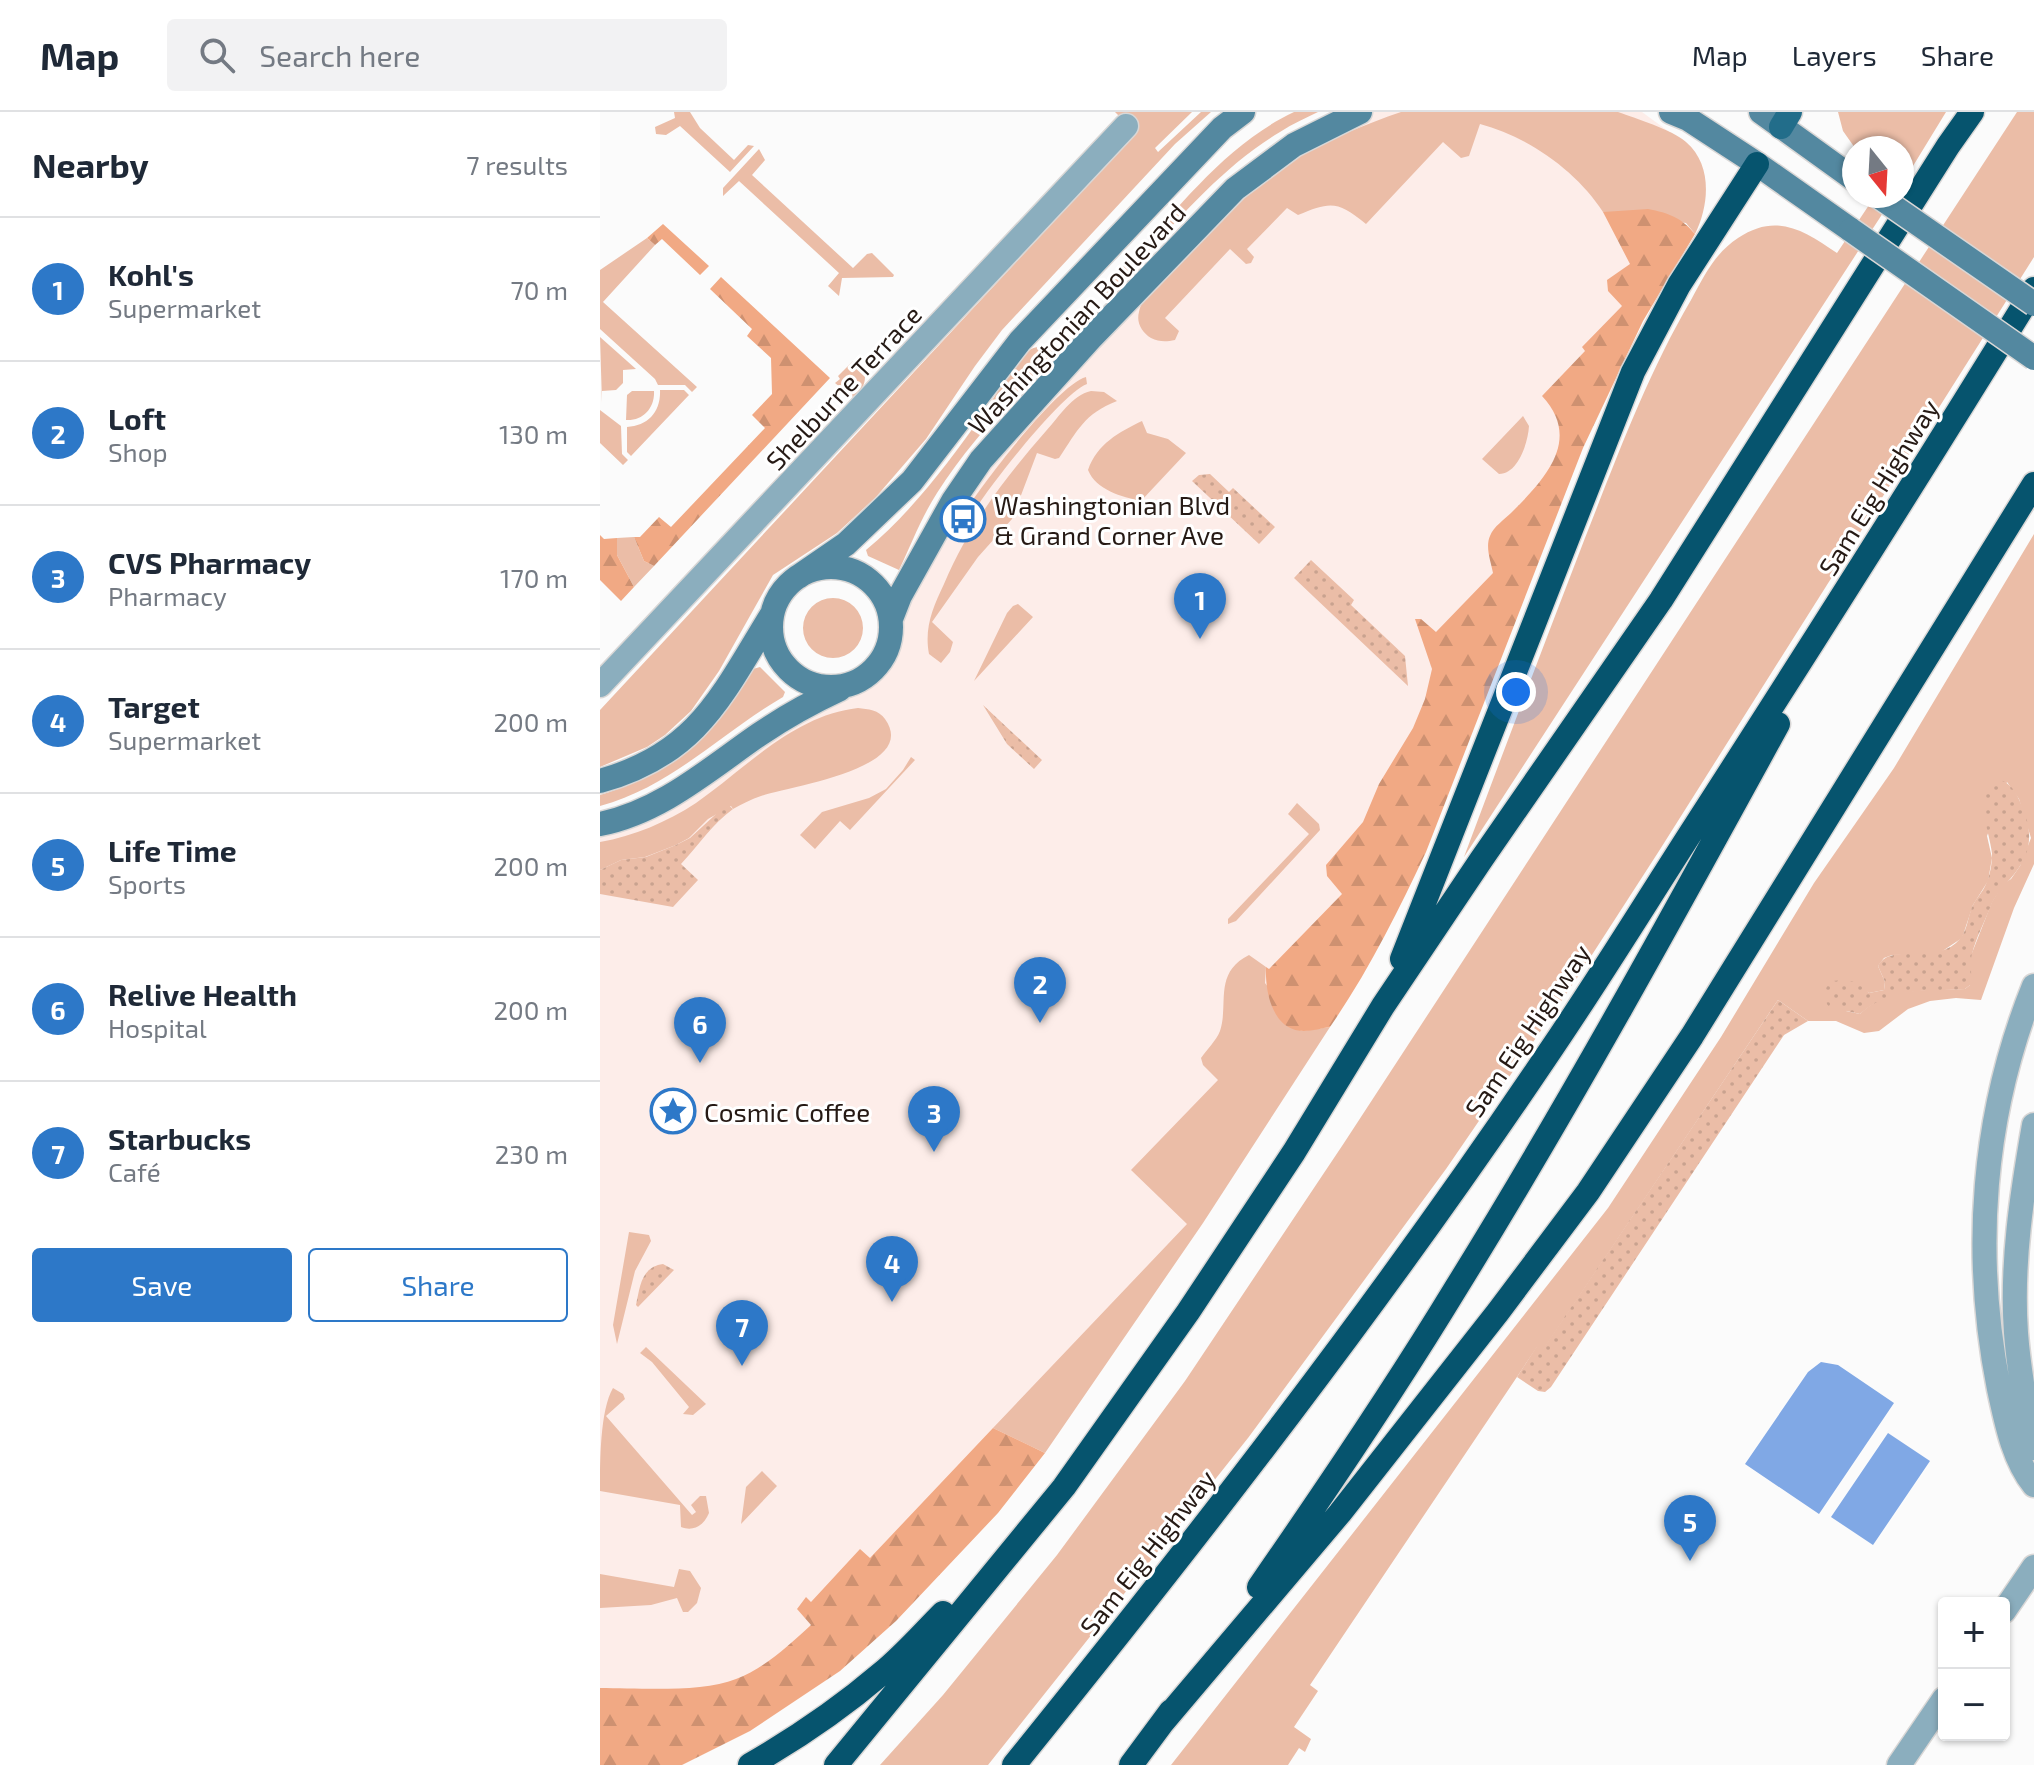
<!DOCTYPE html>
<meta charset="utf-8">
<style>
body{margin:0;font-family:"Exo 2",sans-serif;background:#f2f2f3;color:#1f2937}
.controls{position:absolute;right:24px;bottom:24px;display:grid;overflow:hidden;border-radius:8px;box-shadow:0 2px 6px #0004}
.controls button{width:72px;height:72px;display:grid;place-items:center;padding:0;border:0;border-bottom:2px solid #e0e1e3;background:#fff;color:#1f2937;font:40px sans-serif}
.compass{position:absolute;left:1242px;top:24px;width:72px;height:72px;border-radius:50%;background:#fff;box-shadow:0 2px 6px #0004;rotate:162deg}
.you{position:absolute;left:916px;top:580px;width:28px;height:28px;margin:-20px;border:6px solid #fff;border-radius:50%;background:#1a73e8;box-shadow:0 0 0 12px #1a73e833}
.badge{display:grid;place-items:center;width:52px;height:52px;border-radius:50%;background:#2d78c8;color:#fff;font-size:26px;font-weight:700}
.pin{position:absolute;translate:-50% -66px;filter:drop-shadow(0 2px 4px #0008)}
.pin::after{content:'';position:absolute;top:42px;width:28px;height:24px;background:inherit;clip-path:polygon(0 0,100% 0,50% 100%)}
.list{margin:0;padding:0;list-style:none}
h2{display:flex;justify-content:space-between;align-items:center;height:104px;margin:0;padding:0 32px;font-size:34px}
h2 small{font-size:26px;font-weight:400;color:#747a83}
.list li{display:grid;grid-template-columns:52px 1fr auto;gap:24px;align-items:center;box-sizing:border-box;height:144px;padding:0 32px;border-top:2px solid #e0e1e3}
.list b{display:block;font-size:30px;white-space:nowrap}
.list p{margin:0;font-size:26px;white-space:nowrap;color:#747a83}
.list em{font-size:26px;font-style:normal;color:#747a83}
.actions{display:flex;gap:16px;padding:24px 32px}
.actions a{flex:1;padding:18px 0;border:2px solid #2d78c8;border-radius:8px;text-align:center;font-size:28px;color:#2d78c8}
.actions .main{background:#2d78c8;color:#fff}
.icon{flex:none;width:44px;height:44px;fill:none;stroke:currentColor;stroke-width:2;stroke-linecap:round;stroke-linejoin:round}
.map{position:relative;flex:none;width:1434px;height:1653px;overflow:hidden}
header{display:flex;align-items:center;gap:48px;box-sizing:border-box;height:112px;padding:0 40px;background:#fff;border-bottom:2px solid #e0e1e3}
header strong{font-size:38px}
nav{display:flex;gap:44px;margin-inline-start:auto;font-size:28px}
.search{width:560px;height:72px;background:#f2f2f3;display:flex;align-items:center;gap:20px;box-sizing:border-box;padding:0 28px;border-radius:8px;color:#747a83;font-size:30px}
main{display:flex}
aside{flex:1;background:#fff}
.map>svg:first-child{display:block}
</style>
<header>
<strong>Map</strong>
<div class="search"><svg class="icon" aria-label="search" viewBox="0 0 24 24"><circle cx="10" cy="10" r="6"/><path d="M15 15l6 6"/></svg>Search here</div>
<nav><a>Map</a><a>Layers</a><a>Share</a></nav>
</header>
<main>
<aside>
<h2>Nearby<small>7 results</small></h2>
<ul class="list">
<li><span class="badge">1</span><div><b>Kohl's</b><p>Supermarket</p></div><em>70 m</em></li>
<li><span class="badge">2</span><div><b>Loft</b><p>Shop</p></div><em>130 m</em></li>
<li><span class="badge">3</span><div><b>CVS Pharmacy</b><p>Pharmacy</p></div><em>170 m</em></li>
<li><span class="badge">4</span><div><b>Target</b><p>Supermarket</p></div><em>200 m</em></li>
<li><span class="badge">5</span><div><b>Life Time</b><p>Sports</p></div><em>200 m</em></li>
<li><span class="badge">6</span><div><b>Relive Health</b><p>Hospital</p></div><em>200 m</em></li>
<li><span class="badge">7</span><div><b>Starbucks</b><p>Café</p></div><em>230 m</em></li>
</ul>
<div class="actions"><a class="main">Save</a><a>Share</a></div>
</aside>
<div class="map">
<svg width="1434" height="1653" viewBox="0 0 1434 1653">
<defs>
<pattern id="forest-firs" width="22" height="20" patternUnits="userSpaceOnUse" patternTransform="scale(2)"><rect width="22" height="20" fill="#f1a984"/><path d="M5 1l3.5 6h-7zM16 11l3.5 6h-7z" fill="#ce9171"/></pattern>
<pattern id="garden-dots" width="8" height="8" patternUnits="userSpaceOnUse" patternTransform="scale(2)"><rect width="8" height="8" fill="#ebbda7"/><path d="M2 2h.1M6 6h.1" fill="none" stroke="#c9a28f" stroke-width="1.8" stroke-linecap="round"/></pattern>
</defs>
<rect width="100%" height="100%" fill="#fbfbfb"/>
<path fill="#fdede9" d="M 766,0 L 1042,0 L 1083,30 L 1028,221 L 599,1103 L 419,1358 L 122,1609 L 0,1608 L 0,715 L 212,592 L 265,567 L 278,555 L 289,539 L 293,508 L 383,348 L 636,80 Z"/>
<path fill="#ebbda7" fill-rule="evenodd" d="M 74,0 L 90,0 L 100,16 L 134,48 L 148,33 L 154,34 L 130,60 L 80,14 L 66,23 L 56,22 L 55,15 L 75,6 Z
M 515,0 L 592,0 L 555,36 L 558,40 L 601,0 L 611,0 L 575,32 L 402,218 L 375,254 L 326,327 L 276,385 L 237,421 L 173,463 L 119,559 L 91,599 L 65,623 L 47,635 L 0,655 L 0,598 L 536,21 Z
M 694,0 L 718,0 C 706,6 692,12 680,20 C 613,60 563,126 510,182 L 505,182 L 502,176 C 565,117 614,38 694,0 Z
M 801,0 L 1018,0 C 1037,7 1071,17 1086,30 C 1113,53 1109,94 1095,122 L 1086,111 L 1003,100 C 977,59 927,24 880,12 L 869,44 L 861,46 L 843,30 L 766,112 C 738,89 731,89 698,103 L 687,96 L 647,137 L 654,145 L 651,151 L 646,152 L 630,137 L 565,206 L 579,219 L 575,228 C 566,230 559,230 551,226 C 542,220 536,211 539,200 C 542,184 561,169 572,158 C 612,116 651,74 700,44 C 732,26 766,12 801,0 Z
M 1238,0 L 1346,0 L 1302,72 L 1302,36 L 1255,36 L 1243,19 Z
M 1417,0 L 1434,0 L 1434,145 L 1059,739 L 977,866 L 846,1057 L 648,1326 L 388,1653 L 280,1653 L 343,1583 L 457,1443 L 585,1269 L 744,1031 Z
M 159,37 L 165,48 L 152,63 L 253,156 L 267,142 L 272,141 L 294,163 L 293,165 L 242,166 L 239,184 L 228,174 L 239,161 L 139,69 L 123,84 L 123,76 Z
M 1275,84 L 1294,84 L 864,745 C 904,638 944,532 985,426 C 1017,345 1047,263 1091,188 C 1104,164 1115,141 1138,126 C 1177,100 1204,119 1237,141 Z
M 47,126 L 55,133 L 3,190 L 97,275 L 92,280 L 85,273 L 58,273 L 55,267 L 0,217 L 0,158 Z
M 0,225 L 36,257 L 23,258 L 23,271 L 16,278 L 2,279 L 2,291 Z
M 449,233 L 456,234 L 455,240 C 413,285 370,329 337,381 C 321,406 311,433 299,458 L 268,444 L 266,438 C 311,401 349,350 383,302 C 397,283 409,257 426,241 C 432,235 440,234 449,233 Z
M 253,249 L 262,253 C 268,266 265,278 252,285 L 235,271 L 240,267 L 238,264 Z
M 486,265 L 487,272 C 461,282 385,379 369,407 L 362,404 C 380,375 457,273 486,265 Z
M 60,278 L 84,278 L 89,283 L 31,344 L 27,340 L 27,315 C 48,314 61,300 60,278 Z
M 54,279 C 55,296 43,309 26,308 L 27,283 L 32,279 Z
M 491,279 L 504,280 L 517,289 C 484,302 478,318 459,346 L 455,347 L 437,341 L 412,407 L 378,445 L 332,510 L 353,530 L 350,540 L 341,551 L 329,542 C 324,516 333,495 344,472 C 369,413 404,367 446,319 C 459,305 472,283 491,279 Z
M 0,298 L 21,314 L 22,342 L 28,348 L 23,353 L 0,331 Z
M 923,304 L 929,314 C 928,331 918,362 899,362 L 882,347 Z
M 542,309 L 547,321 L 568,327 L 586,341 L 541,389 C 522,385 496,378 488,358 C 497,332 519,320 542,309 Z
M 1434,422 L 1434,752 L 1414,796 L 1381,888 L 1356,886 L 1330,889 L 1308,897 L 1279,919 L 1264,921 L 1236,909 L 1208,909 L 1178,888 L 943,1238 L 937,1235 L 710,1573 L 718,1579 L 694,1615 L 711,1627 L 705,1640 L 699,1636 L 688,1653 L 571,1653 L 1008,1096 L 1121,925 L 1214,771 L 1294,656 ZM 1407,670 L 1419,687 L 1431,726 L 1420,754 L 1411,767 L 1403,772 L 1392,790 L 1370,846 L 1370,873 L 1365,877 C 1328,879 1289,873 1260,902 L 1246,899 L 1266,879 L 1269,881 L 1284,878 L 1285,870 L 1278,854 L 1284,846 L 1292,843 L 1338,842 L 1362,826 L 1373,793 L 1388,769 L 1392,746 L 1387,724 Z
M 34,425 L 44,449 L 54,454 L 34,475 L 17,443 L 17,426 Z
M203 516a30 30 0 1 1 60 0a30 30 0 1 1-60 0Z
M 418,492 L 433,505 L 374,569 L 407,501 L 413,494 Z
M 160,555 L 185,580 L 183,585 C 119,622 73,674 0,694 L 0,683 C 76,660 112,624 153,557 Z
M 258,596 C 268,597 279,598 285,607 C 321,657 186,675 161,684 C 152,687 142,692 133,697 L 131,694 L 108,707 L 89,726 L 76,733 L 45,745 L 21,748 L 0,758 L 0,730 C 34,724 67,710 96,691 C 146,656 194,603 258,596 Z
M 311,645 L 315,648 L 250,718 L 240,709 L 215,737 L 200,723 L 222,700 L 269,686 L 286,677 L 303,658 Z
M 697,691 L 719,712 L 720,718 L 636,809 L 628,812 L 628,807 L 709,722 L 688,702 Z
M 649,843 L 666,855 L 665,871 L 701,919 L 730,915 L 603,1111 L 445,1341 L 393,1316 L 587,1112 L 531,1058 L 618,968 L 603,953 L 601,946 C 607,937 616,929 620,919 C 629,892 613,861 649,843 Z
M 29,1120 L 49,1123 L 51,1129 L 35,1159 L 17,1232 L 13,1213 Z
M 46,1235 L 106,1292 L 93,1303 L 83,1302 L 89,1295 L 52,1250 L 40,1241 Z
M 13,1276 L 23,1282 L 25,1287 L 6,1304 L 92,1403 L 96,1400 L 91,1393 L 100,1384 L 106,1384 L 109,1401 C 104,1413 94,1420 81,1415 L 80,1393 L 0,1379 C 0,1350 0,1298 13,1276 Z
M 162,1359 L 177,1374 L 141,1412 L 146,1375 Z
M 79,1457 L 90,1459 L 101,1476 L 97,1491 L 88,1500 L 83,1500 L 77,1486 L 51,1493 L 0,1496 L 0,1462 L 74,1475 Z"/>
<path fill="url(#forest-firs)" d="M 1048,97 C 1069,101 1082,106 1095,122 L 1043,209 L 983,336 L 826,740 C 798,800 768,860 730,915 C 722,916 713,919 704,919 C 672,919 665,879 666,855 L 669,857 L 742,782 L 727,764 L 726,753 L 763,710 L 779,672 L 813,616 L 825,587 L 832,557 L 815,507 L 821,507 L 836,520 L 893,461 C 891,450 885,435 890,424 C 893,415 905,407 911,401 C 944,368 983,328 942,284 L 985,239 L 982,235 L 1022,194 L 1008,179 L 1007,168 L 1030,152 L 1003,100 Z
M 63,112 L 109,154 L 100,163 L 62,127 L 55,133 L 47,126 Z
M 121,165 L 230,266 L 54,454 L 44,449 L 34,425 L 40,425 L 59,405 L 71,415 L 165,316 L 152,303 L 172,282 L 171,246 L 147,224 L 152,217 L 110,177 Z
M 0,423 L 4,427 L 17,426 L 17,443 L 34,475 L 21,489 L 0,468 Z
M 393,1316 L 445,1341 L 398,1401 L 296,1509 L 240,1559 L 150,1619 L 82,1653 L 0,1653 L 0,1576 C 39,1576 101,1581 136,1567 C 165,1556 189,1533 211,1513 L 197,1497 L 206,1485 L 211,1490 L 260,1437 L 270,1446 Z"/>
<path fill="url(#garden-dots)" d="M 610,362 L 629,380 L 633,376 L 675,415 L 659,432 L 592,369 L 599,363 Z
M 711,448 L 754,488 L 751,493 L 805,544 L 808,574 L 694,466 Z
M 383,593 L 442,648 L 434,657 L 407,632 Z
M 1396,667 C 1410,669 1416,680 1421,692 C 1434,721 1432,742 1411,766 C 1403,775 1395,783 1390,796 C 1384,811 1376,826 1372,842 C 1369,852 1373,863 1370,873 L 1365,877 C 1327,880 1291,874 1260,902 L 1229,895 C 1223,887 1223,875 1232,869 C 1251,867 1257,869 1269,881 L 1284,878 L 1285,870 L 1278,854 C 1291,830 1330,853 1356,831 C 1368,821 1367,806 1373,793 C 1377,785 1383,780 1386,772 C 1390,763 1392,752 1392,742 C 1390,720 1372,681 1396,667 Z
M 127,692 L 133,697 C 112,712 99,733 81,752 L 98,768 L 73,795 L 0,782 L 0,758 L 21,748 L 46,745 L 76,733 L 90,726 Z
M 1178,888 L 1208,909 L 1184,923 L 951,1275 L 945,1280 L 938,1279 L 917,1265 L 937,1234 L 943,1237 Z
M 63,1152 L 74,1158 L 38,1195 L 36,1193 C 40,1175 41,1155 63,1152 Z"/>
<path fill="#80a8e5" d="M 1221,1250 L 1238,1253 L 1294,1291 L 1219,1402 L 1145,1352 L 1208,1260 Z
M 1288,1321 L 1330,1349 L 1273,1433 L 1231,1405 Z"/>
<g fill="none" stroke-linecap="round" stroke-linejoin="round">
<g stroke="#d9d7d6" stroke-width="27">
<path id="street" d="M 0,573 L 526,14
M 1434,874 C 1382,1003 1372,1141 1399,1277 C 1406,1309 1413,1347 1434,1373
M 1434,1013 C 1422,1081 1411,1152 1416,1221 C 1419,1260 1426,1298 1434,1336
M 1404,1499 L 1434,1455
M 1299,1653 L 1344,1587"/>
</g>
<g stroke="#d9d7d6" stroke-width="27">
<path id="secondary" d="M 1071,0 L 1088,7 L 1157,52 L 1251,118
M 1161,0 L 1254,67
M171 515a60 60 0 1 1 120 0a60 60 0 1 1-120 0Z
M 198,465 L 246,432 L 312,369 L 420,229 L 622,16 L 643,0
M 291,507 L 300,484 L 353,389 L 381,348 L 490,227 L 635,77 L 694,33 L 760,0
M 0,669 C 98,642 122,583 172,502
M 0,712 C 61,700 109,657 160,622 C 185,605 212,590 240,577"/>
</g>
<g stroke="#d9d7d6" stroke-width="27">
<path id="primary" d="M 1181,15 L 1190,0"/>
</g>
<g stroke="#d9d7d6" stroke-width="27">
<path id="highway" d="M 802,847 L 1033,260 L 1079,173 L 1157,52
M 659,1475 C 727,1377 794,1278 856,1176 C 970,992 1074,802 1178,612
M 563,1610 L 740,1401 L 898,1200 L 988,1080 L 1092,924 L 1434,372
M 150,1653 C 197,1626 241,1596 282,1561 C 304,1543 323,1521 343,1501
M 236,1653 L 464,1375 L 588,1200 L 694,1040 L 783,894 L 881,748 L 1061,488 L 1348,34 L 1372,0
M 414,1653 C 601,1422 784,1186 950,939 C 999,867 1045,792 1092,719 C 1208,539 1322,359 1434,177
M 531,1653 L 571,1599"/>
</g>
<use href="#street" stroke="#8baebe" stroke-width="24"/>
<use href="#secondary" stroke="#5388a0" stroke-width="24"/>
<use href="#primary" stroke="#226d8a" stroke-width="24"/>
<use href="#highway" stroke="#06546e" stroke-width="24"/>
<g stroke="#d9d7d6" stroke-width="27" stroke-linecap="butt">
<path id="secondary-bridge" d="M 1278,84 L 1434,192
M 1251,118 L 1434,246"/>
</g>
<use href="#secondary-bridge" stroke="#5388a0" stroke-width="24"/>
</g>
<defs>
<g id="bus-ring" transform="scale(2.3)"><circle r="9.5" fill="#fff" stroke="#2d78c8" stroke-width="1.5"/><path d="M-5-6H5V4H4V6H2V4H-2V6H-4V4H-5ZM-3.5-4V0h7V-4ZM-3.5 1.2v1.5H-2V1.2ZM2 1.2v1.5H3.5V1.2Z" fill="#2d78c8"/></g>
<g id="sight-ring" transform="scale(2.3)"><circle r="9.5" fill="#fff" stroke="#2d78c8" stroke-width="1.5"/><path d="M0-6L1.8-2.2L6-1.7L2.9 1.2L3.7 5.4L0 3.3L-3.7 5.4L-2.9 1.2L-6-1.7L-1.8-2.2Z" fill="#2d78c8"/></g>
</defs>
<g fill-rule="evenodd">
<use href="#bus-ring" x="363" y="407"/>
<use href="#sight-ring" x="73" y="999"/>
</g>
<g text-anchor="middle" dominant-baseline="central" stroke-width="6" stroke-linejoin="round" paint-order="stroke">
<g font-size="26" fill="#261a15" stroke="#fff">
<text transform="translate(476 206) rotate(-47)">Washingtonian Boulevard</text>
<text transform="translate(243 275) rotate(-47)">Shelburne Terrace</text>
<text transform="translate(1278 375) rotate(-58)">Sam Eig Highway</text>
<text transform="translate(927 918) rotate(-56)">Sam Eig Highway</text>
<text transform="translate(547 1440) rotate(-52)">Sam Eig Highway</text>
</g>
<g font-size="26" fill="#261a15" stroke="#fff" text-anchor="start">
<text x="394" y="392">Washingtonian Blvd<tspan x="394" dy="30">&amp; Grand Corner Ave</tspan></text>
<text x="104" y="999">Cosmic Coffee</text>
</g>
</g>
</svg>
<div class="controls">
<button>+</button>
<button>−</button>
</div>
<svg class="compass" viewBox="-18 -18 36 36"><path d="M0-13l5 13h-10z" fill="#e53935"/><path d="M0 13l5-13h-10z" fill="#747a83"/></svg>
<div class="you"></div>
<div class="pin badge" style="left:600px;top:527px">1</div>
<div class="pin badge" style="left:440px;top:911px">2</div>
<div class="pin badge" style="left:334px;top:1040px">3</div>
<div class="pin badge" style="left:292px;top:1190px">4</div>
<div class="pin badge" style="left:1090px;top:1449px">5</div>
<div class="pin badge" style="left:100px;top:951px">6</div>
<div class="pin badge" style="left:142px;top:1254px">7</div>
</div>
</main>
